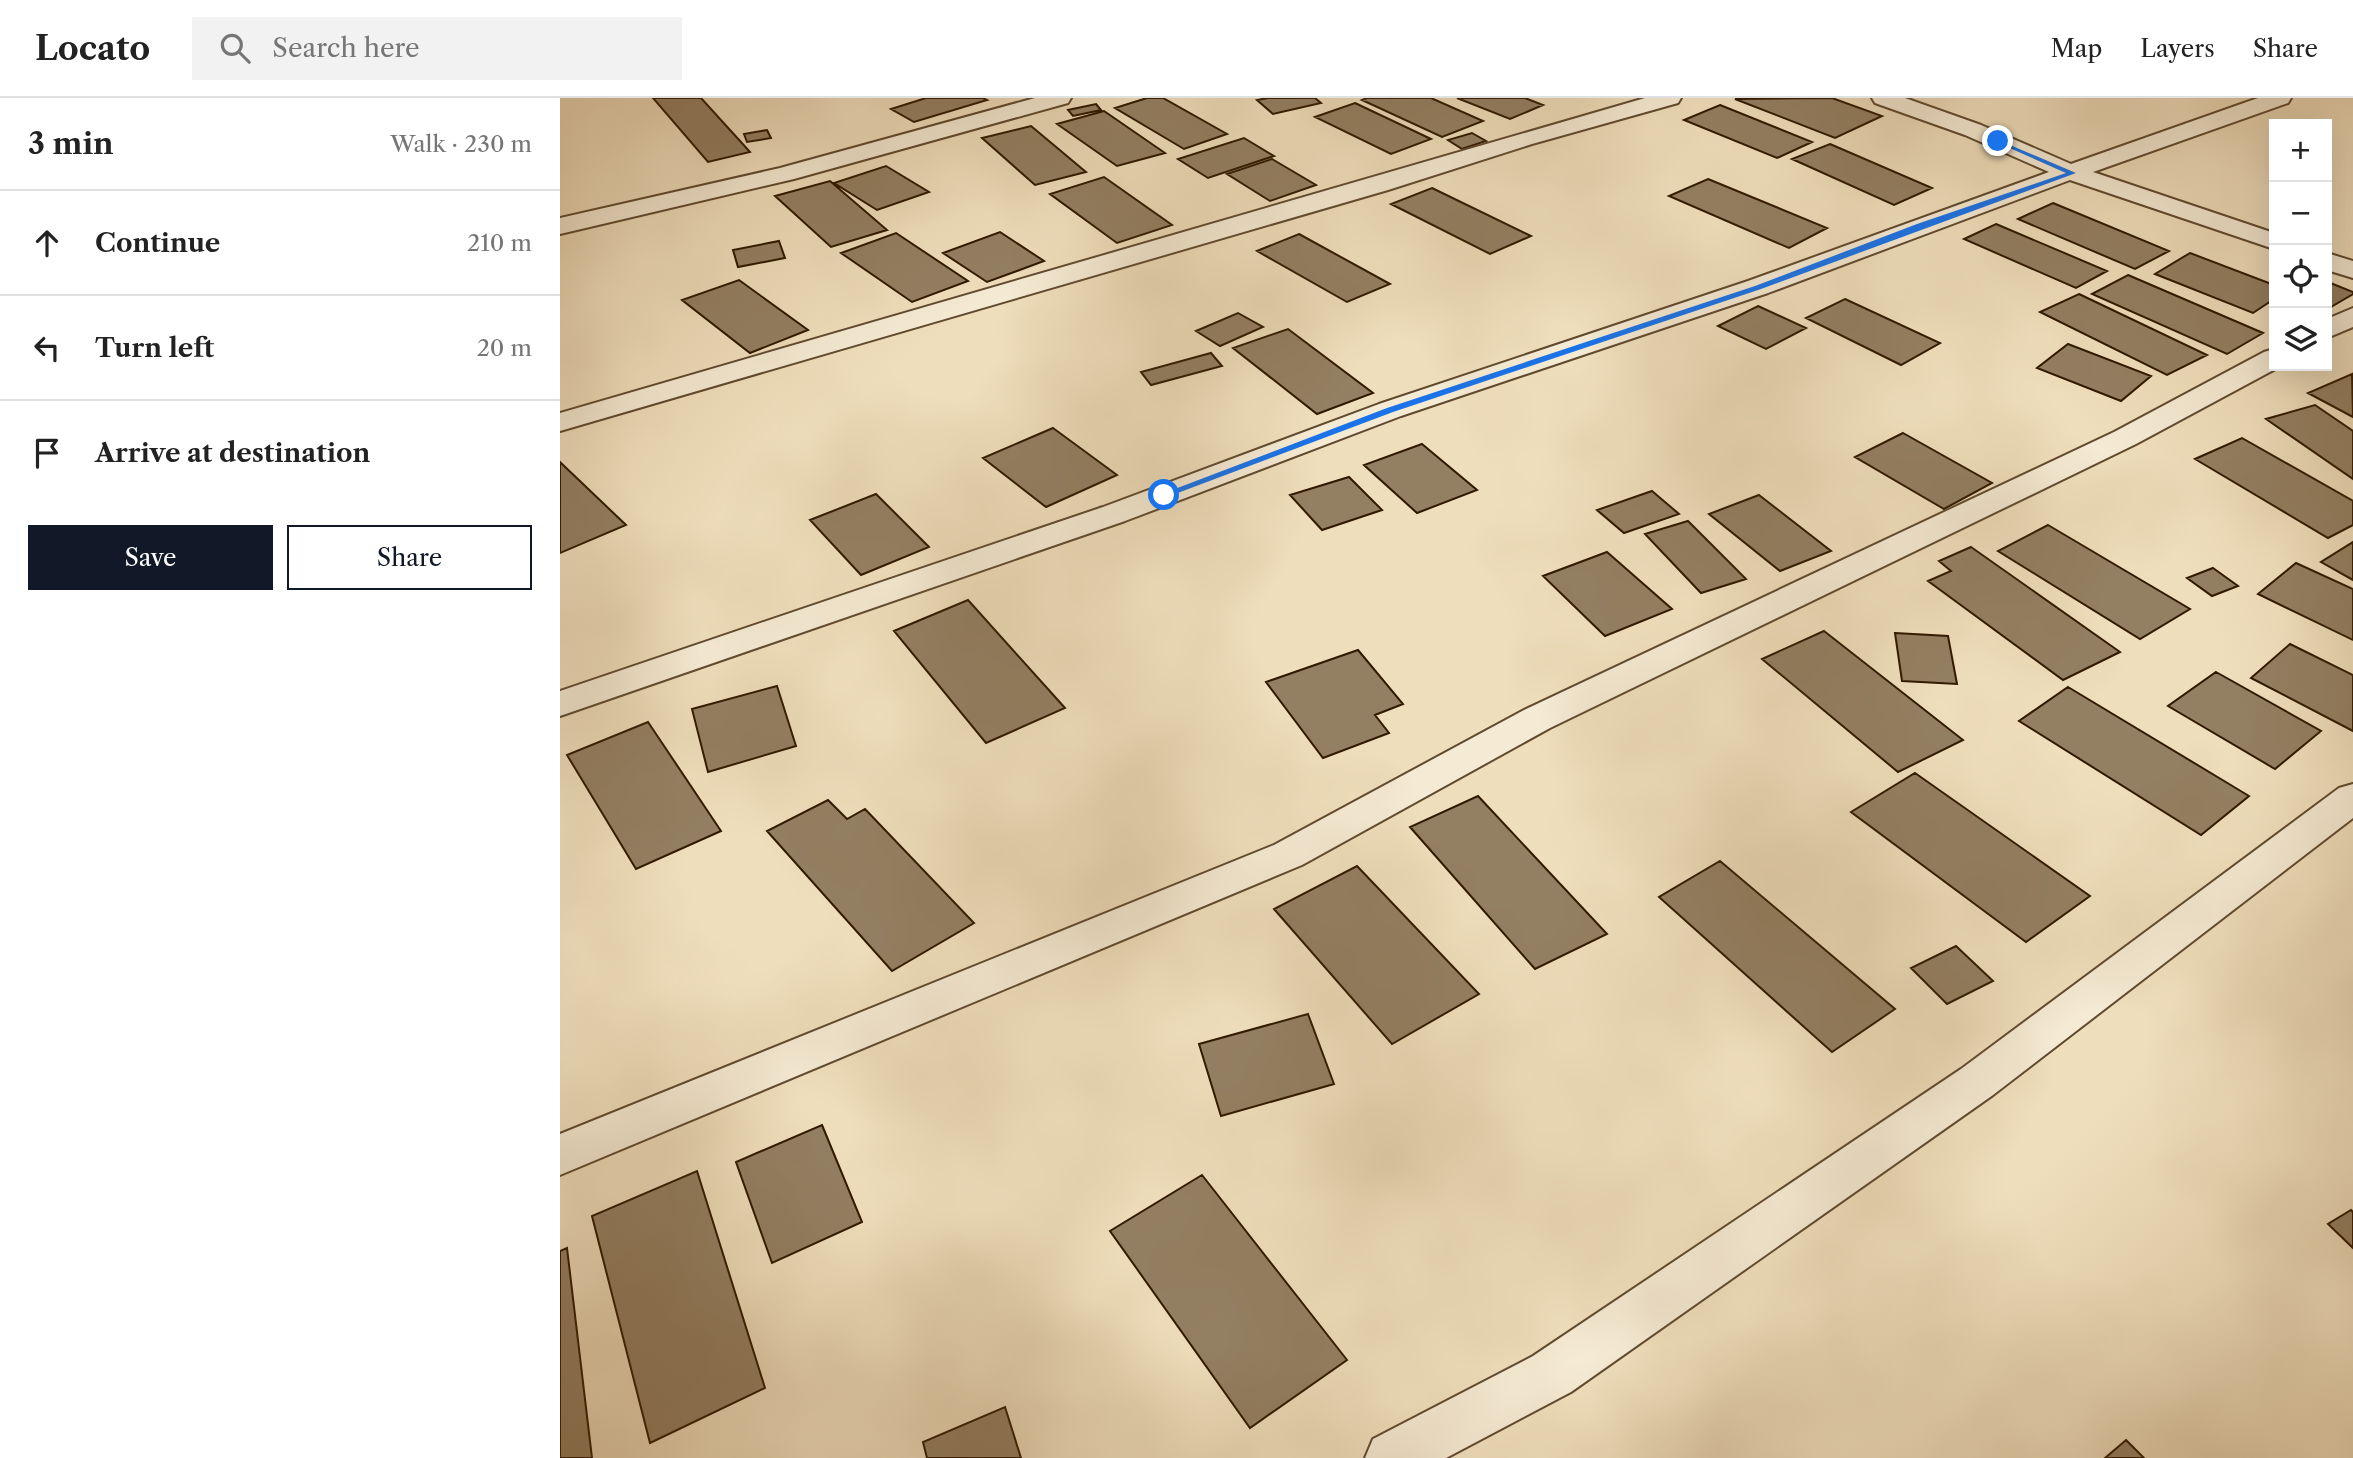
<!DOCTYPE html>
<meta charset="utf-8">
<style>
body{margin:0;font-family:"Libre Caslon Text",serif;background:#f2f2f2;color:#222}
.controls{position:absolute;right:21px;top:21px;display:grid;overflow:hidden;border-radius:0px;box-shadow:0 7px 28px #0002}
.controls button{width:63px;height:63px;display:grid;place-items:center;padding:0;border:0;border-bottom:2px solid #e0e0e0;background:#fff;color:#222;font:35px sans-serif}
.stop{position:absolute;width:21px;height:21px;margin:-16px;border:5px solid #1a73e8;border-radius:50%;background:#fff}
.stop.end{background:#1a73e8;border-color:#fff;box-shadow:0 2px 7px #0008}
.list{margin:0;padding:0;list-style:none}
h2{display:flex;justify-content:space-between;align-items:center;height:91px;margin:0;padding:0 28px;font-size:30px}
h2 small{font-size:23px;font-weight:400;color:#767676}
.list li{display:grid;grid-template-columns:46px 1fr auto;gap:21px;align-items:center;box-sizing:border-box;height:105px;padding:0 28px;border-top:2px solid #e0e0e0}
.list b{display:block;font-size:26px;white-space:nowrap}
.list em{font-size:23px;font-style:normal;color:#767676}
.actions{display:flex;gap:14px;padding:21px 28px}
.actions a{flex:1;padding:16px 0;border:2px solid #111827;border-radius:0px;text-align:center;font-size:24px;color:#111827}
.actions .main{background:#111827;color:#fff}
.icon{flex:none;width:38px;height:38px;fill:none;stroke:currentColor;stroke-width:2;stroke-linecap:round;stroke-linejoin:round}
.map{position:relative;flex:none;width:1793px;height:1360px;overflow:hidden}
header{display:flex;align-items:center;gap:42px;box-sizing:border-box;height:98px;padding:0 35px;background:#fff;border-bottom:2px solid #e0e0e0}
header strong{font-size:33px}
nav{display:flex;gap:38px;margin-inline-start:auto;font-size:24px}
.search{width:490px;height:63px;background:#f2f2f2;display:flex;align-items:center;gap:18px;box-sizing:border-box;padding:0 24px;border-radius:0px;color:#767676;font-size:26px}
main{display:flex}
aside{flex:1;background:#fff}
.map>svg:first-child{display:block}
</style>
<header>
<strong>Locato</strong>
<div class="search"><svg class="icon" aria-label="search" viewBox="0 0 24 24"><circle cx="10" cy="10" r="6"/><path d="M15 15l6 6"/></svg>Search here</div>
<nav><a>Map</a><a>Layers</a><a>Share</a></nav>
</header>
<main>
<aside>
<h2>3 min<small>Walk · 230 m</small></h2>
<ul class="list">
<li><svg class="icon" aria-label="ahead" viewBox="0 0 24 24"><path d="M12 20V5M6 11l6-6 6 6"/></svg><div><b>Continue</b></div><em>210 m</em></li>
<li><svg class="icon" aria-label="left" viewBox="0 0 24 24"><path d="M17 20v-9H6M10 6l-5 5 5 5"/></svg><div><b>Turn left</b></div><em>20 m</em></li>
<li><svg class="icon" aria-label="arrive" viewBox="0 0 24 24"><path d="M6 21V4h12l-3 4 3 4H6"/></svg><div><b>Arrive at destination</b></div></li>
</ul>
<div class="actions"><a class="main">Save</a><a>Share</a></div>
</aside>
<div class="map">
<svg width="1793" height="1360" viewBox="0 0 1793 1360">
<rect width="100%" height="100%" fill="#efdebc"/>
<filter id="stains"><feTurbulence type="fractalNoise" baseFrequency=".00286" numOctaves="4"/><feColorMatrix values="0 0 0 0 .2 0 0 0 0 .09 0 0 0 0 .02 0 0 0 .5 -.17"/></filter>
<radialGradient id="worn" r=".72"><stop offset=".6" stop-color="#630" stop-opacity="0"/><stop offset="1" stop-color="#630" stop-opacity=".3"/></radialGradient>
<path fill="#937f62" stroke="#301900" stroke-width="2" d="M 93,0 L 141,0 L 190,54 L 148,64 Z
M 366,0 L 423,0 L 427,2 L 354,24 L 331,11 Z
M 587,0 L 603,0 L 667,36 L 624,51 L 555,10 Z
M 708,0 L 755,0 L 761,5 L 713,16 L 697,2 Z
M 807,0 L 871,0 L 923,23 L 882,39 L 802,2 Z
M 897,0 L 965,0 L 983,7 L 950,21 Z
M 1272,0 L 1322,18 L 1275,40 L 1175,1 Z
M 795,5 L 871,41 L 831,56 L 755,19 Z
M 536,6 L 541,12 L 513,18 L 508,12 Z
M 1160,7 L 1252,44 L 1217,60 L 1124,22 Z
M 544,13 L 605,55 L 557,68 L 497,26 Z
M 471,28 L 526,74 L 475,87 L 422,40 Z
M 207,32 L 211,40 L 187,44 L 184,36 Z
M 912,35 L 926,43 L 902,51 L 888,42 Z
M 684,40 L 714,58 L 648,80 L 618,61 Z
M 1270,46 L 1372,90 L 1334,107 L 1232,61 Z
M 712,61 L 756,87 L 710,103 L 667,76 Z
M 326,68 L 369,94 L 317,112 L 274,85 Z
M 544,79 L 612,127 L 557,145 L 490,96 Z
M 1148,81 L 1267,130 L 1229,150 L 1109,98 Z
M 270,83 L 327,132 L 271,149 L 215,98 Z
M 872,90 L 971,138 L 930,156 L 831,106 Z
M 1493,105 L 1609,153 L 1575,171 L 1458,121 Z
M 1436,126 L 1547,173 L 1516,190 L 1404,141 Z
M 440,134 L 484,163 L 427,184 L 383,155 Z
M 336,135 L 408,183 L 352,204 L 281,155 Z
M 739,136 L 830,186 L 787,204 L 697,153 Z
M 219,143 L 225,160 L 178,169 L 173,152 Z
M 1630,155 L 1714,187 L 1714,201 L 1693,215 L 1595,176 Z
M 1568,177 L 1703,235 L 1667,256 L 1532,196 Z
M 179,182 L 248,232 L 190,255 L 122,202 Z
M 1768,184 L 1793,194 L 1793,196 L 1771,209 L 1767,208 Z
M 1519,196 L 1647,257 L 1607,277 L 1480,214 Z
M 1285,201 L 1380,245 L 1341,267 L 1246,220 Z
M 1198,208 L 1246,230 L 1206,251 L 1158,228 Z
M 678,215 L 703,229 L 660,248 L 636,233 Z
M 728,231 L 813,295 L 757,316 L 673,250 Z
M 1508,246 L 1591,278 L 1561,303 L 1477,270 Z
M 651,255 L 662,268 L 591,287 L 581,274 Z
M 1792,276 L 1793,319 L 1748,295 Z
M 1755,307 L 1793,333 L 1793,381 L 1706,321 Z
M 493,330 L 557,377 L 486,409 L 423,360 Z
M 1343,335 L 1432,385 L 1384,411 L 1295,359 Z
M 1682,340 L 1793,403 L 1793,427 L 1768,440 L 1635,361 Z
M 862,346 L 917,392 L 857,415 L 804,367 Z
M 0,364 L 66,427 L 0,455 Z
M 789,379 L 822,412 L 762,432 L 730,397 Z
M 1092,393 L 1119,416 L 1064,435 L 1037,412 Z
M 316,396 L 369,449 L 301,477 L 250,422 Z
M 1199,397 L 1271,453 L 1220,473 L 1149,416 Z
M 1128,423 L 1186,481 L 1141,495 L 1085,436 Z
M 1488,427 L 1630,511 L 1580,541 L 1438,453 Z
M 1793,444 L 1793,482 L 1761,464 Z
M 1411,449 L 1560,554 L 1503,582 L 1368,483 L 1391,473 L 1379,463 Z
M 1047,454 L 1112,511 L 1045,538 L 983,478 Z
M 1736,465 L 1793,491 L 1793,542 L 1698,496 Z
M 1653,470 L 1678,488 L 1652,498 L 1627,480 Z
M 408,502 L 505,610 L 426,645 L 334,533 Z
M 1264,533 L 1403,642 L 1338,674 L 1202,561 Z
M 1335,535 L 1388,538 L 1397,586 L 1342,583 Z
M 1730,546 L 1793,577 L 1793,633 L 1691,580 Z
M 798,552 L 843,606 L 815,617 L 829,635 L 763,660 L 706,584 Z
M 1656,574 L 1761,633 L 1715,671 L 1608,608 Z
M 217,588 L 236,648 L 148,674 L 132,611 Z
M 1508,589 L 1689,698 L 1641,737 L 1459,623 Z
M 88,624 L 161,733 L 76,771 L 7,657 Z
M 1355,675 L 1530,798 L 1466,844 L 1291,714 Z
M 918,698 L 1047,836 L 975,871 L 850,729 Z
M 268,702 L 287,721 L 305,711 L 414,825 L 332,873 L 207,733 Z
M 1160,763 L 1335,911 L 1272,954 L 1099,799 Z
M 797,768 L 919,896 L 832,946 L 714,811 Z
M 1396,848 L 1433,883 L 1387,906 L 1351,870 Z
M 748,916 L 774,986 L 661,1018 L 639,946 Z
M 262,1027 L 302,1124 L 212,1165 L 176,1064 Z
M 137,1073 L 205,1290 L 90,1345 L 32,1118 Z
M 642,1077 L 787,1262 L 690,1330 L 550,1133 Z
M 1791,1112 L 1793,1114 L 1793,1150 L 1768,1126 Z
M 7,1150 L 32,1360 L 0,1360 L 0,1153 Z
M 445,1309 L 461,1360 L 367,1360 L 363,1344 Z
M 1566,1342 L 1584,1360 L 1545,1360 Z"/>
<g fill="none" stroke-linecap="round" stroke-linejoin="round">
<g stroke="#604a2f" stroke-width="4">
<path id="street" d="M 475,0 L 511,0 L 508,5 L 234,81 L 0,136 L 0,120 L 220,70 Z
M 1085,0 L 1121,0 L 1118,5 L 972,46 L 828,92 L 0,333 L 0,315 Z
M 1312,0 L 1345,0 L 1421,27 L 1511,66 L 1698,0 L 1731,0 L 1728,5 L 1533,74 L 1714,135 L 1714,151 L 1510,82 L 1208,195 L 841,318 L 565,423 L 0,618 L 0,593 L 543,409 L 819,306 L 1188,183 L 1489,74 L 1405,37 L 1315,5 Z
M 1767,155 L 1793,163 L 1793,180 L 1767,172 Z
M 1793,210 L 1793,229 L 1767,240 L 1767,221 Z
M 1714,251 L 1714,268 L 1721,268 L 1576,346 L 990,630 L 742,767 L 0,1077 L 0,1036 L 714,747 L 964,612 L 1554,334 L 1704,254 Z
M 1793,686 L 1793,720 L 1433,997 L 1011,1294 L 886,1360 L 805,1360 L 813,1341 L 973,1258 L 1401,971 L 1779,690 Z"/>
</g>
<use href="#street" fill="#f5ead3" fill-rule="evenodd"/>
</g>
<path fill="#1a73e8" d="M 1436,41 L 1516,75 L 1201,191 L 833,314 L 607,399 L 599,397 L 827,310 L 1195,188 L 1357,126 L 1506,75 L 1436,44 Z"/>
<rect width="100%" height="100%" filter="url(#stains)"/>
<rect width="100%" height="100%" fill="url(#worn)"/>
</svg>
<div class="controls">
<button>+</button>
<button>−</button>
<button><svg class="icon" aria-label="locate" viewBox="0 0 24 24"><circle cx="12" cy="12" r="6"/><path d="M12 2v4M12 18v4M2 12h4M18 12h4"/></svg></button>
<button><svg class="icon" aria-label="layers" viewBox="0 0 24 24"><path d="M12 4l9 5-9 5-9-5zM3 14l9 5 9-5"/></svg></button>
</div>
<div class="stop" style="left:604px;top:397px"></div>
<div class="stop end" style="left:1438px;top:43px"></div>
</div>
</main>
